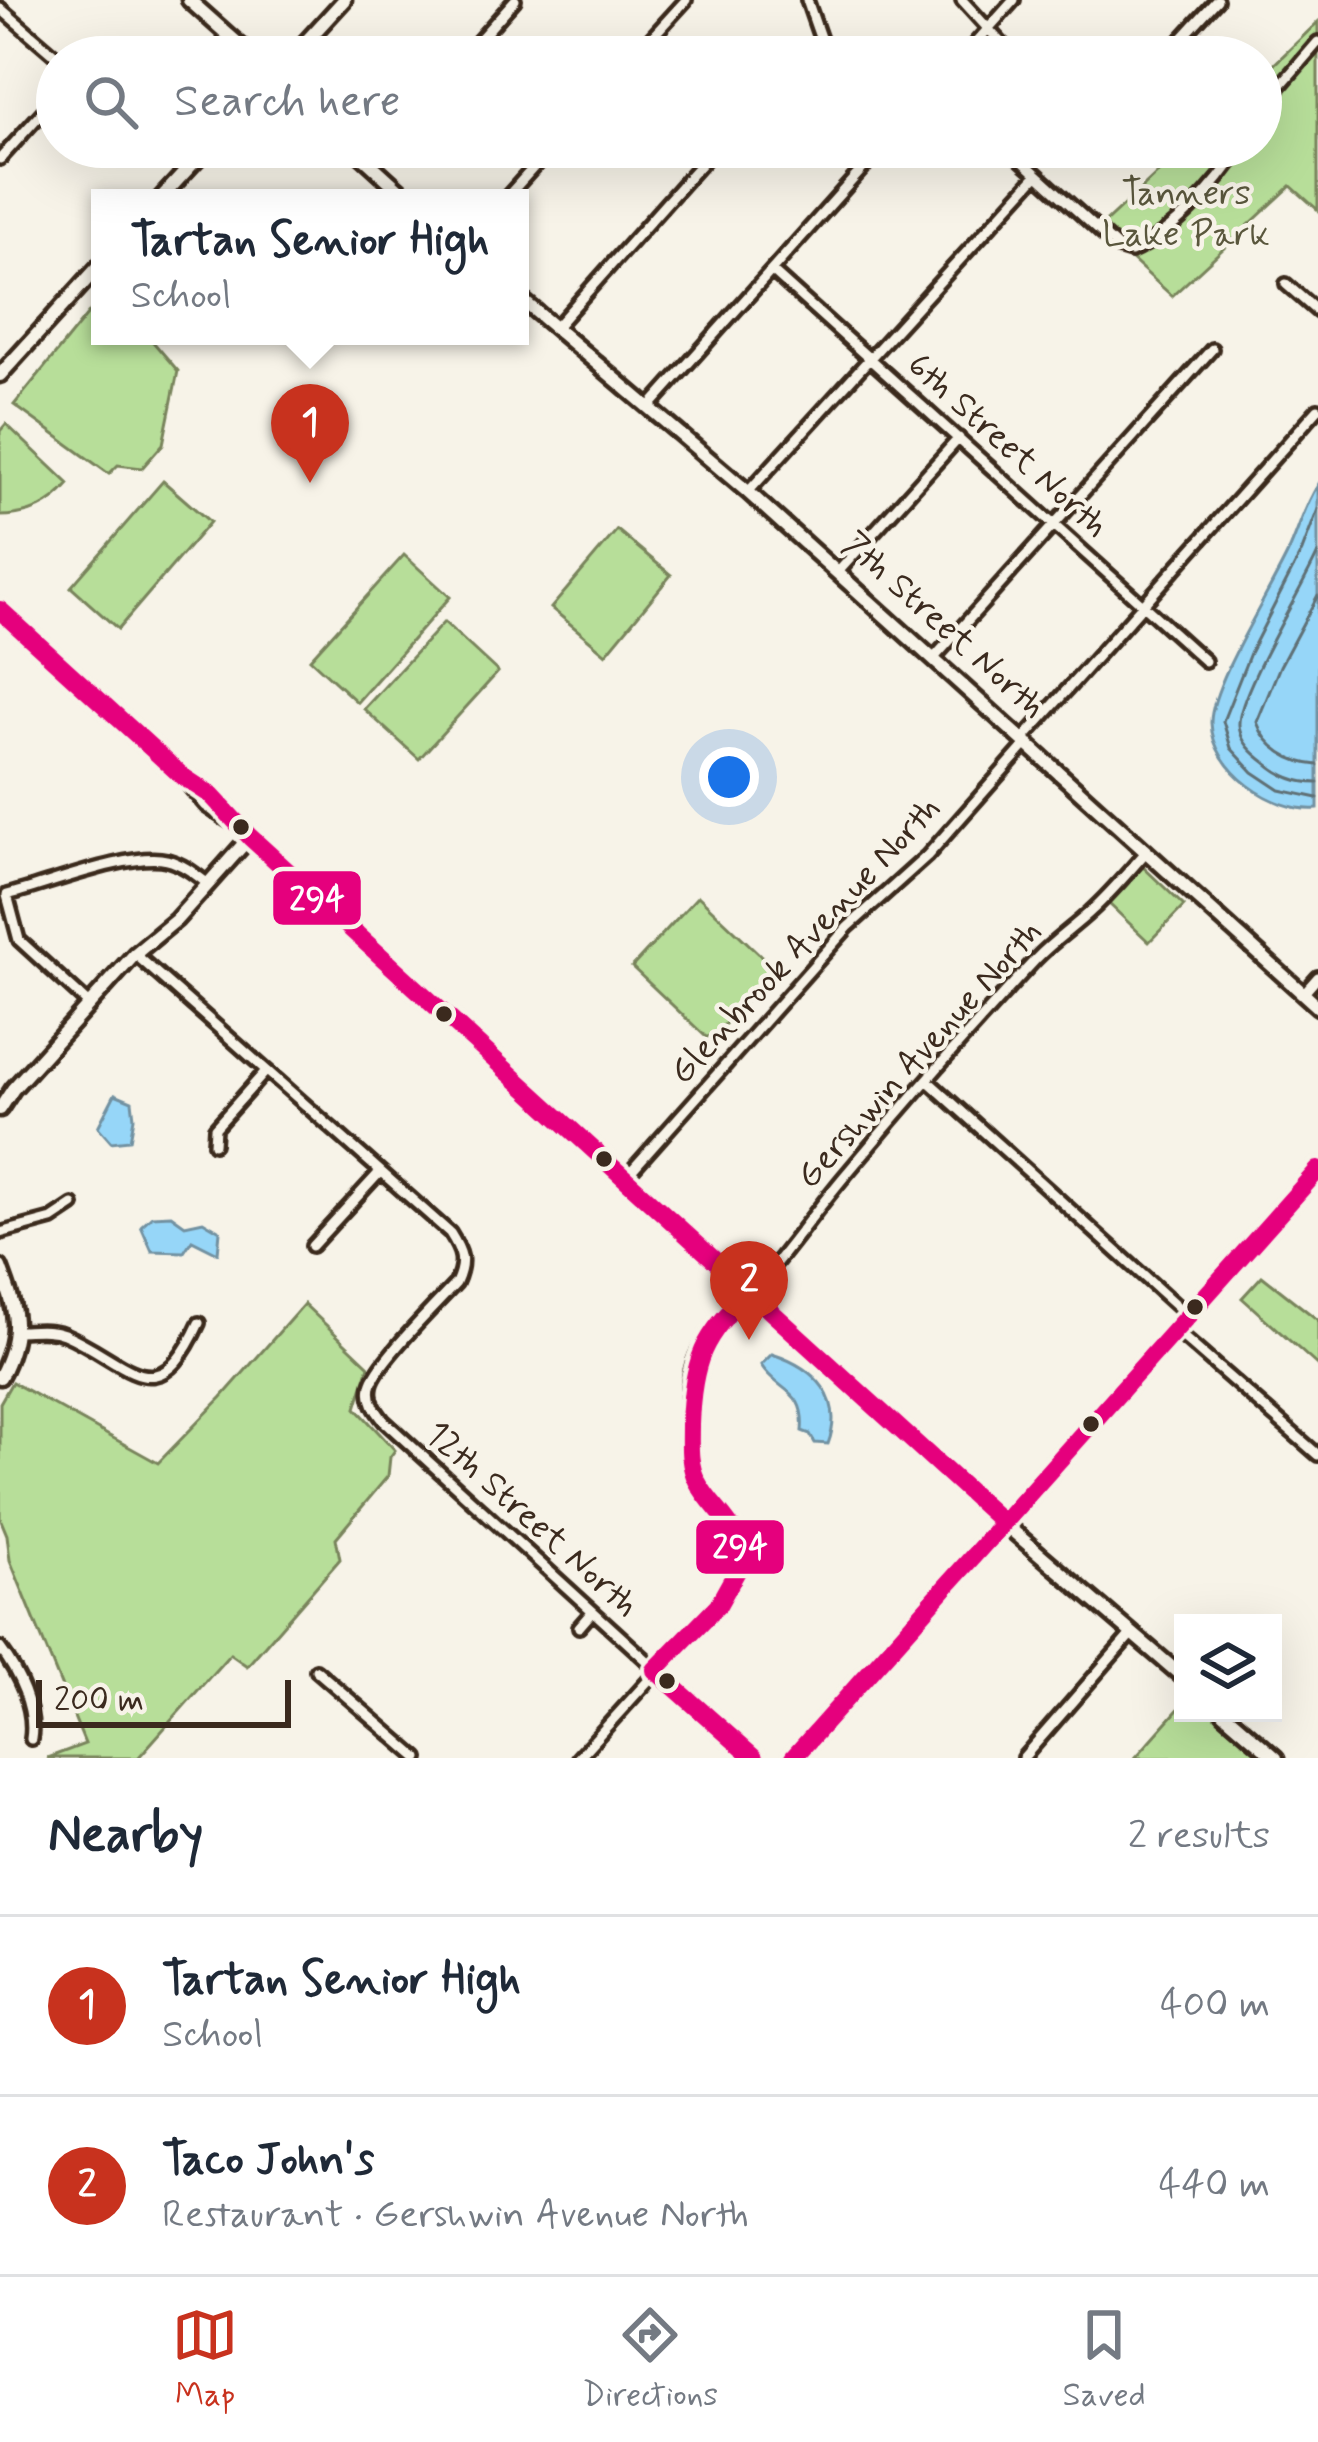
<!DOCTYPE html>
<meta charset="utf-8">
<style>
body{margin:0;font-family:Mynerve,sans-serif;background:#f6f6f7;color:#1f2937}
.controls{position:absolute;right:36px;bottom:36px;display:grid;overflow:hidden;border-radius:0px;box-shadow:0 12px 48px #0002}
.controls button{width:108px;height:108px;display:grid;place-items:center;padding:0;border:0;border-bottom:3px solid #e0e1e3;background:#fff;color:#1f2937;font:60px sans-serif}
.scale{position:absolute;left:36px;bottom:30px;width:255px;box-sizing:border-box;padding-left:12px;border:6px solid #3b2a1e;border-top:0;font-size:33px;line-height:42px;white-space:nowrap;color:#3b2a1e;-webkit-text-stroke:9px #f7f3e8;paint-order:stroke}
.you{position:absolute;left:729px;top:777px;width:42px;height:42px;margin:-30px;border:9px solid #fff;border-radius:50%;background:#1a73e8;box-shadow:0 0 0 18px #1a73e833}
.badge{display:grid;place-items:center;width:78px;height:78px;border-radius:50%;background:#c8321e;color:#fff;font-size:39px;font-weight:700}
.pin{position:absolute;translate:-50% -99px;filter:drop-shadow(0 3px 6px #0008)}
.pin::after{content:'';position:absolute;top:63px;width:42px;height:36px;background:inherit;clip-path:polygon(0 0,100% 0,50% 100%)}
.popup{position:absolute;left:91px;top:189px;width:438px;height:156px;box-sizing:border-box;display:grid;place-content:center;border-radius:0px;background:#fff;filter:drop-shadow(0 3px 9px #0005);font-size:39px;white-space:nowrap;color:#747a83}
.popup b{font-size:45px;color:#1f2937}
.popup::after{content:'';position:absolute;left:50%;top:100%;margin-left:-24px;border:24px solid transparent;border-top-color:#fff}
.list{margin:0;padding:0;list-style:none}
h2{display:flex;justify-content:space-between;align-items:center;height:156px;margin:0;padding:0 48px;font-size:51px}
h2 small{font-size:39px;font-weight:400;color:#747a83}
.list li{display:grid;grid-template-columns:78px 1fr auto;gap:36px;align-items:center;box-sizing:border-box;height:180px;padding:0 48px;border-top:3px solid #e0e1e3}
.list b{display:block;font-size:45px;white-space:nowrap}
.list p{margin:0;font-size:39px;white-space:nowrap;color:#747a83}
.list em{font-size:39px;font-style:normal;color:#747a83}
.icon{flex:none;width:66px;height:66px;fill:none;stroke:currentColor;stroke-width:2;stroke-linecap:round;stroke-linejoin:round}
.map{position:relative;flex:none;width:1318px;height:1758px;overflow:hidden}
.search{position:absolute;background:#fff;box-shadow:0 12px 48px #0002;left:36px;right:36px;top:36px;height:132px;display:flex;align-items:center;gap:30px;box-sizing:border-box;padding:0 42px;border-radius:66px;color:#747a83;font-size:45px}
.sheet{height:516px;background:#fff}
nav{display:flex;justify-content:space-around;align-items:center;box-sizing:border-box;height:168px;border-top:3px solid #e0e1e3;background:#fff;font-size:33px;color:#747a83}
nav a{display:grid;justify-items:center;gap:6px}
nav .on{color:#c8321e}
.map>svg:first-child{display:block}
</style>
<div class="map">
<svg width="1318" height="1758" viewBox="0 0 1318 1758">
<rect width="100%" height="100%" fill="#f7f3e8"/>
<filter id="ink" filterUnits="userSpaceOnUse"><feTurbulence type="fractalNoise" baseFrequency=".00833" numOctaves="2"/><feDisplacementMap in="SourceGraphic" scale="24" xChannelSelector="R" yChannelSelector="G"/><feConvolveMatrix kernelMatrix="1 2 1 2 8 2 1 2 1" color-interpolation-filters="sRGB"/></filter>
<g filter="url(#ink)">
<path fill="#b7de99" stroke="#79845c" stroke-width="3" d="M 1318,22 L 1318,210 L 1291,186 L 1172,296 L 1098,229 L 1186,147 L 1261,147 L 1261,77 Z
M 100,299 L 100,336 L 148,336 L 178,371 L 163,444 L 142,468 L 118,465 L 109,474 L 14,405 Z
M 6,424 L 69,484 C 51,506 28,516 0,516 L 0,431 Z
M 163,481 L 210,522 L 118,629 L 71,587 Z
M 617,530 L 671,575 L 606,654 L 551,608 Z
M 404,555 L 450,597 L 357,702 L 310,659 Z
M 444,622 L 498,672 L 419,759 L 364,709 Z
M 1141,865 L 1184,906 L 1149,942 L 1107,902 Z
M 698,896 L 775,969 L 714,1036 L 706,1037 L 632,967 Z
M 1262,1276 L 1318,1320 L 1318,1366 L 1242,1298 Z
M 304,1304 L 369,1366 L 356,1408 L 395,1450 L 390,1457 L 388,1476 L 336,1538 L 340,1559 L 247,1666 L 230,1654 L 138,1758 L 47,1758 L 85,1744 L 10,1560 L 7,1535 L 0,1518 L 0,1403 L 12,1382 L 158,1463 L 222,1397 Z
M 1183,1704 L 1183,1713 L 1213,1713 L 1264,1758 L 1135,1758 Z"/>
<path fill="#96d6f8" stroke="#7291a1" stroke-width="3" d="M 1318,485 L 1318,809 C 1273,813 1213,771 1211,723 C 1210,687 1271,590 1288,553 C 1299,530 1304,506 1318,485 Z
M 115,1094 L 132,1101 L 134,1118 L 130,1140 L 111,1142 L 98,1127 Z
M 171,1215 L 185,1225 L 203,1221 L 220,1231 L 218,1253 L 192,1240 L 184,1252 L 152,1251 L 141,1226 L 152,1216 Z
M 772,1354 C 816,1368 845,1399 828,1444 L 815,1443 L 810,1434 L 802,1431 C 806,1388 778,1393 761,1365 Z"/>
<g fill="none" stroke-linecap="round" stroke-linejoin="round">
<path stroke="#5f6f75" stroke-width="3" d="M 1318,509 L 1302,551 L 1250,653 L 1223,721 L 1231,748 L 1253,772 L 1280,790 L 1318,798
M 1318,553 C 1303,588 1237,695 1239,725 C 1240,742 1254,754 1266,763 C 1281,776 1298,783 1318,783
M 1318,595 L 1280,666 L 1257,722 C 1266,748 1292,763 1318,765"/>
<g stroke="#3b2a1e" stroke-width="18">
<path id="street" d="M 807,0 L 822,43 L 832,57
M 962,0 L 1014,57
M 0,8 L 57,57
M 464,57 L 515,0
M 634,57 L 686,0
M 806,57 L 822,43
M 963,57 L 1014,0
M 1165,57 L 1217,0
M 1261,116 L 1279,87 L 1318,42
M 158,147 L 185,171
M 1007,147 L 1118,248 L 1131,252 C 1173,234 1217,185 1241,147
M 0,159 L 57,96
M 369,162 L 383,147
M 506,198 L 552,147
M 772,271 L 1205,661
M 1286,284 L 1318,312
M 555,328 L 716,147
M 650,406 L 882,147
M 748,492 L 1037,175
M 838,572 L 959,438
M 934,658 L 1212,349
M 1024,738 L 1318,409
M 135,954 L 450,1233 C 462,1252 466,1261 456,1283 C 438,1303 375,1364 371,1386 C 368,1400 376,1411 384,1421 L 754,1758
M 1303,994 L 1318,977
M 89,1004 L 19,940 L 7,895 C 47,885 131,851 167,860 C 183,864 195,874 208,884
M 929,1082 L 1188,1316
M 214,1144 L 215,1128 L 266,1071
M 625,1178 L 848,927 L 927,856 L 1028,742
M 0,1233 L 52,1219 L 73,1205
M 312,1246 L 380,1172
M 1175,1330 L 1318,1455
M 16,1331 C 32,1331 49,1328 64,1334 C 130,1362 156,1417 199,1323
M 579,1627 L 592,1612
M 0,1648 C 18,1672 36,1708 31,1739
M 316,1670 L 418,1758
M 578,1758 L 716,1606 C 771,1532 725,1541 698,1481 C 686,1456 684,1391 693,1364 C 704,1328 739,1307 762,1280 C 792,1245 818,1207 848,1172 C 908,1100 972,1028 1036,959 C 1053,941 1073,928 1091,911 C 1111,893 1129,871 1147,851
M 1023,1758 L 1132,1633"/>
</g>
<g stroke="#3b2a1e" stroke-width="21">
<path id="secondary" d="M 189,0 L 253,57
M 292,57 L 344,0
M 352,147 L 408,198
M 161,198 L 208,147
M 520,298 L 748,492 L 1318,1007
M 0,375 L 100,265
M 0,610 L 182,776 L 207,805 L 234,823
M 182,776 C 213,789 227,815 250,837 L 993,1514 L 1183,1677
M 0,1109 L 13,1089 L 135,954 L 176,920 L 250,837
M 0,1267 C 17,1312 23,1333 0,1377
M 1224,1713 L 1276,1758
M 793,1758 L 1318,1170"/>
</g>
<use href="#street" stroke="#f7f3e8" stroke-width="9"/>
<use href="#secondary" stroke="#f7f3e8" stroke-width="12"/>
<g stroke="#f7f3e8" stroke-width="27">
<path id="bus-1" d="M 0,610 L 182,776 L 211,795 L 250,837 L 1002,1522
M 750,1292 C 703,1334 692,1362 690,1425 C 690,1444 688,1463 697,1481 C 712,1511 742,1525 742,1562 L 718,1605 L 655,1670 L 754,1758
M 793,1758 L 1318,1170"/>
</g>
<use href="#bus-1" stroke="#e5007d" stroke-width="18"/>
</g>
</g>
<g fill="#3b2a1e" stroke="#f7f3e8" stroke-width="4.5">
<circle cx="241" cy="827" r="10"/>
<circle cx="444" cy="1014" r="10"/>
<circle cx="604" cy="1159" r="10"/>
<circle cx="1195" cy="1307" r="10"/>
<circle cx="1091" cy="1424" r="10"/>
<circle cx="667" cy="1681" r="10"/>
</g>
<g text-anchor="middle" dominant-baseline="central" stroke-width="9" stroke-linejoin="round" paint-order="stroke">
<g font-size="36" fill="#5a573d" stroke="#f7f3e8">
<text x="1186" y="194">Tanners<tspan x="1186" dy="41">Lake Park</tspan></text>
</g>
<g font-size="36" fill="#3b2a1e" stroke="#f7f3e8">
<text transform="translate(1007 446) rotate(42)">6th Street North</text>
<text transform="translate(943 626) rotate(42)">7th Street North</text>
<text transform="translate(806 941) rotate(-47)">Glenbrook Avenue North</text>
<text transform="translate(920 1055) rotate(-48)">Gershwin Avenue North</text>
<text transform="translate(531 1520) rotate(42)">12th Street North</text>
</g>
</g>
<g stroke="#f7f3e8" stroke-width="4.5">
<rect x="271" y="869" width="92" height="58" rx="12" fill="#e5007d"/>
<rect x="694" y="1518" width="92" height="58" rx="12" fill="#e5007d"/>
</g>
<g font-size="33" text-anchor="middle" font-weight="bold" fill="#fff">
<text x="317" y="910">294</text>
<text x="740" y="1558">294</text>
</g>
</svg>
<div class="controls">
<button><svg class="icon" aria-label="layers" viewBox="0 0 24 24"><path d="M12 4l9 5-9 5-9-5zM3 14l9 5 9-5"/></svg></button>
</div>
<div class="scale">200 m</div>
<div class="you"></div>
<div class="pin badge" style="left:310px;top:483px">1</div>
<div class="popup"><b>Tartan Senior High</b>School</div>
<div class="pin badge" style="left:749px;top:1340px">2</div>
<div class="search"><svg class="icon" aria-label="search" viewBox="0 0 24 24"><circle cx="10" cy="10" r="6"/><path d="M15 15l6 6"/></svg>Search here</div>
</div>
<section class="sheet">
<h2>Nearby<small>2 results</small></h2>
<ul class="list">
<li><span class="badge">1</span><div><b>Tartan Senior High</b><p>School</p></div><em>400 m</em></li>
<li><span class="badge">2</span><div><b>Taco John's</b><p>Restaurant · Gershwin Avenue North</p></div><em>440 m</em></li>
</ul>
</section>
<nav>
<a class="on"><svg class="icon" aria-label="map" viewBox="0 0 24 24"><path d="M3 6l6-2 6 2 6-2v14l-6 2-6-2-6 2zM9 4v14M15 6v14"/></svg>Map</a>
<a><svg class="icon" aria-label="directions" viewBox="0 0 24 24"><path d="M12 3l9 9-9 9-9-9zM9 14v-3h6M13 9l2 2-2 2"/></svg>Directions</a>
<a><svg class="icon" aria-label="saved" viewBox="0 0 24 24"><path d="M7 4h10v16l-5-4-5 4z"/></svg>Saved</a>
</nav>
